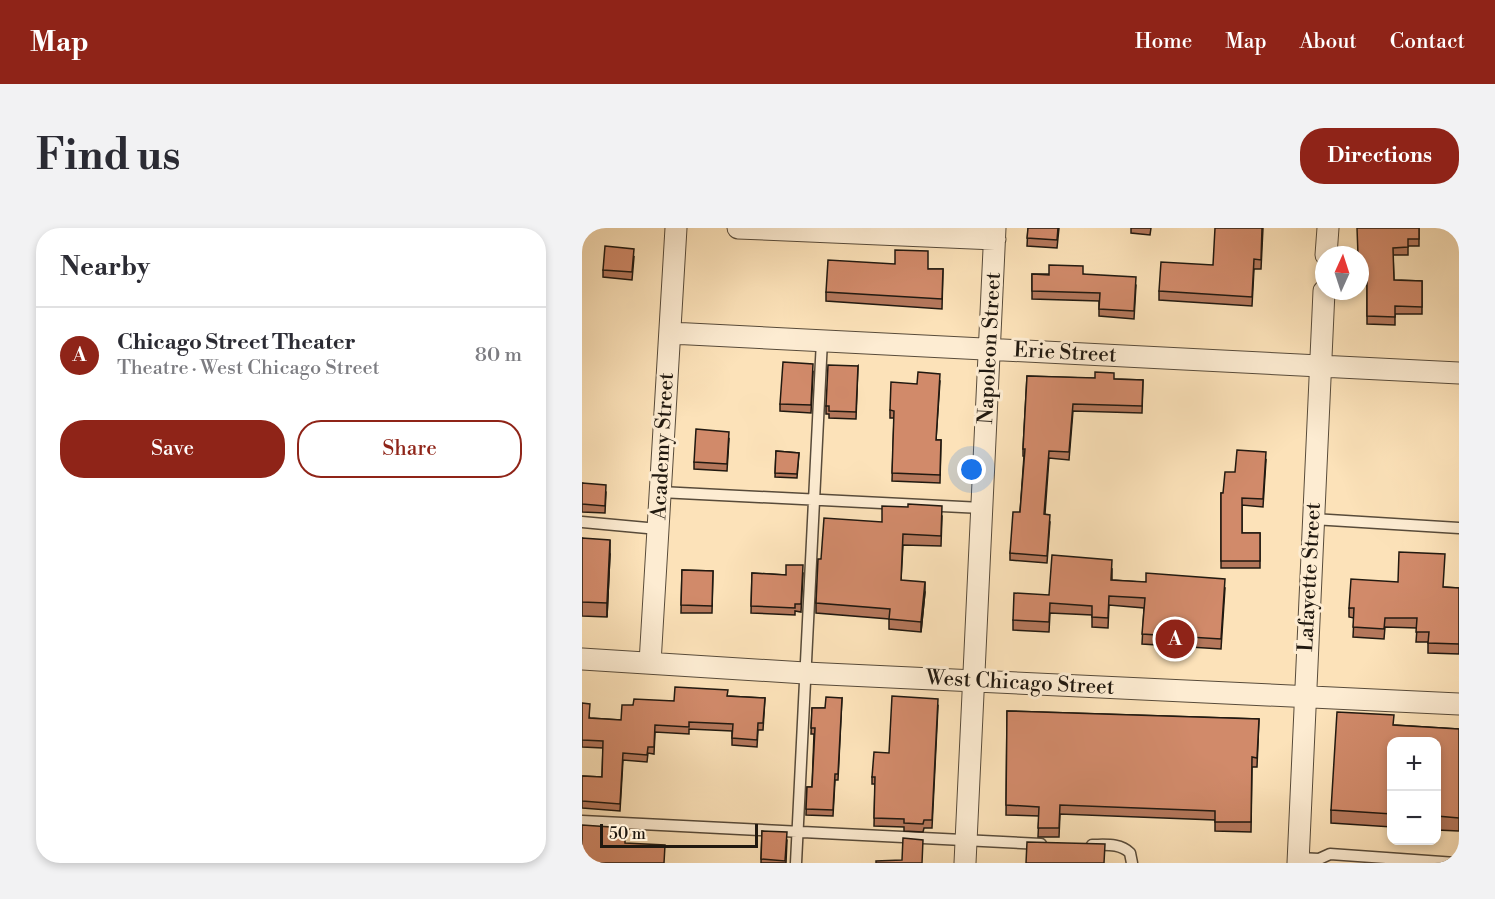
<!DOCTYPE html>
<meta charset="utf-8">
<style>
body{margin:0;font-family:"Libre Bodoni",serif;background:#f2f2f3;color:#2b2b33}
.controls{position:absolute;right:18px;bottom:18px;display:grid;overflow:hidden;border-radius:12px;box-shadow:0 3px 9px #0003}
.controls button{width:54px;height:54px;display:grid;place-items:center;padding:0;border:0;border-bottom:2px solid #e1e1e2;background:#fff;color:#2b2b33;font:30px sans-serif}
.compass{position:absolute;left:733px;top:18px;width:54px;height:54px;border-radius:50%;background:#fff;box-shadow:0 3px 9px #0003;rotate:3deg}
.scale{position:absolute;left:18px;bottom:15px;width:158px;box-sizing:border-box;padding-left:6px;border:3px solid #211910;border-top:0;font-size:16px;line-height:21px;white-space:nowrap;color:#211910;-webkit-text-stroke:4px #fdecd2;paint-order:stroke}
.you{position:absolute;left:390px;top:242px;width:21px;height:21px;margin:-15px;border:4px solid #fff;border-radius:50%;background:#1a73e8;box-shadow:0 0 0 9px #1a73e833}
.badge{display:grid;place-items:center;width:39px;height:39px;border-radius:50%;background:#8f2418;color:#fff;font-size:20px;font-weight:700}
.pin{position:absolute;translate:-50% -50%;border:3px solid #fff;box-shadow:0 2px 6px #0006}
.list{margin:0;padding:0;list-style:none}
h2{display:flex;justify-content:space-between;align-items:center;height:78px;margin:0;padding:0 24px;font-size:26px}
h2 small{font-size:20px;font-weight:400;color:#7c7c81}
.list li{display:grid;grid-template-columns:39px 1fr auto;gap:18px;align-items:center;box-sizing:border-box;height:96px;padding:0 24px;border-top:2px solid #e1e1e2}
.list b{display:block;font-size:22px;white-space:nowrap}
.list p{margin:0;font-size:20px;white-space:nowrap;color:#7c7c81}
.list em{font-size:20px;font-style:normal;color:#7c7c81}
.actions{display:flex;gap:12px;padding:18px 24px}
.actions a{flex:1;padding:14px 0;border:2px solid #8f2418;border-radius:24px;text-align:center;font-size:21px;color:#8f2418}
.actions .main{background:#8f2418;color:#fff}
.map{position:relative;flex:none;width:877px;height:635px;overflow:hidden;border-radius:24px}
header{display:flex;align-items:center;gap:36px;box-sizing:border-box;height:84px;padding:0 30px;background:#8f2418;color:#fff}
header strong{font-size:28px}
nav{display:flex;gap:33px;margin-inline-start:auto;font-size:21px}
.intro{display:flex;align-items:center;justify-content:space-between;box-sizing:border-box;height:144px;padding:0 36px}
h1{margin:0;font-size:42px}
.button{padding:15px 27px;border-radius:24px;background:#8f2418;color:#fff;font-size:21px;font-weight:700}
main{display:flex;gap:36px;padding:0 36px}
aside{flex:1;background:#fff;border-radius:24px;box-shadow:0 3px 9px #0003}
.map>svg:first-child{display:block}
</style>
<header>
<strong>Map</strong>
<nav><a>Home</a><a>Map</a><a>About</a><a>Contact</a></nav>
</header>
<div class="intro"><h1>Find us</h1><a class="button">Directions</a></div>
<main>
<aside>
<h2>Nearby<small></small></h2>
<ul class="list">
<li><span class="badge">A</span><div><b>Chicago Street Theater</b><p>Theatre · West Chicago Street</p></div><em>80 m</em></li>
</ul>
<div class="actions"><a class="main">Save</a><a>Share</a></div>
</aside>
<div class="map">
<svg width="877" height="635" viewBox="0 0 877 635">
<rect width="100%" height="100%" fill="#fce2b9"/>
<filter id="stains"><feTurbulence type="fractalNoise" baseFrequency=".00333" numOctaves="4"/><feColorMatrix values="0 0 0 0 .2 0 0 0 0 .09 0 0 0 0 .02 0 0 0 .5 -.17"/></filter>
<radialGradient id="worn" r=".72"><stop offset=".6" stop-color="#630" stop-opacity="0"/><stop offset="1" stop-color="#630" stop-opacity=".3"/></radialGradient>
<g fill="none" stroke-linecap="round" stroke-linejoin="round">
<g stroke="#584b3a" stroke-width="13">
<path id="service" d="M 78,264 L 400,280
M 731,291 L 877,300
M 0,294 L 76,301
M 0,593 L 459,616
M 510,617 C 524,617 538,615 548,625 L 550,635
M 716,630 L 737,631 L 748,626 L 874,635
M 214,635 L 240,112"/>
</g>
<g stroke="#584b3a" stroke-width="23">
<path id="minor" d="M 156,0 L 413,11
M 744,27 L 746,0
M 88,105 L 877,145
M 0,431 L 223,445 L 877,476
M 68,435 L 94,0
M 383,635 L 413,0
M 716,635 L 742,63"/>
</g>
<use href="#service" stroke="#fdecd2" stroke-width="10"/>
<use href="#minor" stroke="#fdecd2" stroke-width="21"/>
</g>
<path fill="#b4775b" stroke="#211910" stroke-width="1.5" d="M 446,0 L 477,0 L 475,20 L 445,18 Z
M 549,0 L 569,0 L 568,7 L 549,5 Z
M 681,0 L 679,41 L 672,41 L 670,78 L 577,72 L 577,63 L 631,37 Z
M 837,0 L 837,18 L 826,18 L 826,27 L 811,27 L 812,52 L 840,53 L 840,86 L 813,86 L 813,97 L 785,96 L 785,50 L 778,50 L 778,27 Z
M 52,29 L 50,52 L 21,49 L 21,42 Z
M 346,41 L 361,41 L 360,81 L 244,73 L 244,64 Z
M 450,46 L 501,46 L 554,57 L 552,91 L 517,88 L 517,73 L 450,71 Z
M 276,138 L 274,191 L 247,190 L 247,186 L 244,186 L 244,178 Z
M 231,144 L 229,185 L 198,183 L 198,176 Z
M 445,148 L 561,152 L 560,185 L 491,183 L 487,232 L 467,230 L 463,286 L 468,294 L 465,335 L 428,332 L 428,325 L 438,284 L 442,228 L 441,228 L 441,221 Z
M 358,153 L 354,212 L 359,212 L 358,255 L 310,253 L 312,190 L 308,190 L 308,182 L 335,156 Z
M 147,211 L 145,243 L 112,241 L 112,234 Z
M 194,223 L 217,225 L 215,250 L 193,249 Z
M 684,232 L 681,279 L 660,277 L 660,305 L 678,305 L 678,340 L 639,340 L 639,265 L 641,265 Z
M 0,255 L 24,264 L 23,285 L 0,284 Z
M 360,288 L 359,318 L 321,317 L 319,352 L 343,364 L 339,404 L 307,401 L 307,391 L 234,385 L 234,375 L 239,331 L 300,294 Z
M 0,310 L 28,326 L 25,389 L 0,388 Z
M 530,341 L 530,352 L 643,360 L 639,421 L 560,416 L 562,380 L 527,377 L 526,400 L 510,399 L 510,387 L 468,385 L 467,404 L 431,402 L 431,392 L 467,367 Z
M 100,342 L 131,343 L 130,385 L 99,385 Z
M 170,345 L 204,347 L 221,345 L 219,384 L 213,383 L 213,387 L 169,385 Z
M 862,359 L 877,360 L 877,426 L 846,425 L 846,414 L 834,414 L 835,400 L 803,399 L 802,411 L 771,409 L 772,390 L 767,389 L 767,380 Z
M 145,468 L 183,470 L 181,502 L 176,502 L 175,519 L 150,517 L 150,503 L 107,501 L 107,506 L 73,504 L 72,526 L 66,525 L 65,534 L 41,532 L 38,583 L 0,580 L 0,548 L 20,549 L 21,520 L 0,519 L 0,475 L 8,490 L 39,492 L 51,477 Z
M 260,470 L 256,552 L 253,552 L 251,588 L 224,587 L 225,559 L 230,559 L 232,506 L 229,506 L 230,480 L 243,480 Z
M 356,478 L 350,600 L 342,600 L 341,604 L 322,603 L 322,599 L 292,598 L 293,556 L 290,556 L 290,549 L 307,525 Z
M 425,483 L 677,491 L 675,539 L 670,539 L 669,604 L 633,603 L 633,592 L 478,586 L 477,609 L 456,609 L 457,588 L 424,587 Z
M 812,497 L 877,501 L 877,603 L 855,602 L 855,513 L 810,513 L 810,599 L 749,595 L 749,582 Z
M 180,603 L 205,612 L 204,635 L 179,635 Z"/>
<path fill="#92614a" stroke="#211910" stroke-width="1.5" d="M 28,312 L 28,326 L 25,389 L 25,375 Z
M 343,354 L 343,364 L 339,404 L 339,394 Z"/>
<path fill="#d18a6a" stroke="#211910" stroke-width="1.5" d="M 446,0 L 476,0 L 475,12 L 445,10 Z
M 633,0 L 680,0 L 679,32 L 672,31 L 670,69 L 577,63 L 579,34 L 631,37 Z
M 775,0 L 837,0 L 837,11 L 826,11 L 826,19 L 811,20 L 812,52 L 840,53 L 840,79 L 813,78 L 813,89 L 785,88 L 785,42 L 778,43 L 778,27 L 776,27 Z
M 23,18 L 52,21 L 50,44 L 21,42 Z
M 313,22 L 346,23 L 346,41 L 361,41 L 360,71 L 244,64 L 246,32 L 313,36 Z
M 467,37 L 501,38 L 501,46 L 554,49 L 552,83 L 517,81 L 518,65 L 450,63 L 450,46 L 467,47 Z
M 201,134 L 231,136 L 229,177 L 198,176 Z
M 246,137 L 276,138 L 274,184 L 247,183 L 247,178 L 244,178 Z
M 336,144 L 358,146 L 354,212 L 359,212 L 358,247 L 310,245 L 312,183 L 308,182 L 309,154 L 335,156 Z
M 513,144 L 532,145 L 532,151 L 561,152 L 560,178 L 491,176 L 487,224 L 467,223 L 462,286 L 468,287 L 465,328 L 428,325 L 431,284 L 438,284 L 443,221 L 441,221 L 445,148 L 513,150 Z
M 114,201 L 147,204 L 145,236 L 112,234 Z
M 655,222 L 684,224 L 681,271 L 660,270 L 660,305 L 678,305 L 678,333 L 639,333 L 639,265 L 641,265 L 643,244 L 653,244 Z
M 194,223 L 217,225 L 215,246 L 193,245 Z
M 0,255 L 24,257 L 23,278 L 0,276 Z
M 326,276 L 360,278 L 359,308 L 321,306 L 319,352 L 343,354 L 339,394 L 307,391 L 308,381 L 234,375 L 236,331 L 239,331 L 242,290 L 300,294 L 300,278 L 326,279 Z
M 0,310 L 28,312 L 25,375 L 0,374 Z
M 817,324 L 863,326 L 861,359 L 877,360 L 877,416 L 846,415 L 847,404 L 834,404 L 835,390 L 803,390 L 802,401 L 771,399 L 772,380 L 767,380 L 769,351 L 816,354 Z
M 470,327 L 530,332 L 529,352 L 564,354 L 564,345 L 643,351 L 639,411 L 560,406 L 563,370 L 527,368 L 526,390 L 510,389 L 510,378 L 468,375 L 467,394 L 431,392 L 432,365 L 467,367 Z
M 204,337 L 221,337 L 219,376 L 213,376 L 213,380 L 169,378 L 170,345 L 204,347 Z
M 100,342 L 131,343 L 130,378 L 99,377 Z
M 93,459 L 146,462 L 145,468 L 183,470 L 181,495 L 176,495 L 175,512 L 150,510 L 151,496 L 107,494 L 107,499 L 73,497 L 72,519 L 66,519 L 65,527 L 41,525 L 38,576 L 0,573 L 0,548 L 20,549 L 21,513 L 0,512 L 0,475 L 8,476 L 7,490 L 39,492 L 40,477 L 51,477 L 52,471 L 92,473 Z
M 310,468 L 356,471 L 350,592 L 342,592 L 341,596 L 322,595 L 322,591 L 292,590 L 293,549 L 290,549 L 292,524 L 307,525 Z
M 244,469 L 260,470 L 256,546 L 253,546 L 251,582 L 224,581 L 225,559 L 230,559 L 233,500 L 229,500 L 230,480 L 243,480 Z
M 425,483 L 677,491 L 675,530 L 670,529 L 669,594 L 633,594 L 633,583 L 478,577 L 477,600 L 456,600 L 457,579 L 424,577 Z
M 755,484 L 812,487 L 811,497 L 877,501 L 877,590 L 855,588 L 855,513 L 810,513 L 810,586 L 749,582 Z
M 0,597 L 43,600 L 43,615 L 83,617 L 82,635 L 0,635 Z
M 180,603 L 205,604 L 203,633 L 179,631 Z
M 321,610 L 341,612 L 340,635 L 294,635 L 294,633 L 320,632 Z
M 445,614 L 523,616 L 522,635 L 444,635 Z"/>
<g text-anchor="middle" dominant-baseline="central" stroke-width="6" stroke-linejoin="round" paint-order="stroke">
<g font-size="21" fill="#211910" stroke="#fdecd2">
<text transform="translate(408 120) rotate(-87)">Napoleon Street</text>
<text transform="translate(483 125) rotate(3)">Erie Street</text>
<text transform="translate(81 218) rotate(-87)">Academy Street</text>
<text transform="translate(728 349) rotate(-87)">Lafayette Street</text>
<text transform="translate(438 455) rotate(3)">West Chicago Street</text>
</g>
</g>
<rect width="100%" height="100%" filter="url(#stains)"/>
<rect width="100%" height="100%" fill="url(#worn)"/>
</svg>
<div class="controls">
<button>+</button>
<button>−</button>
</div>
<svg class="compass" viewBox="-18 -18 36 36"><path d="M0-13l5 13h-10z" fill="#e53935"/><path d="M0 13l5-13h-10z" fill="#7c7c81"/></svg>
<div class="scale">50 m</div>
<div class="you"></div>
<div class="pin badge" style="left:593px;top:411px">A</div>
</div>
</main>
